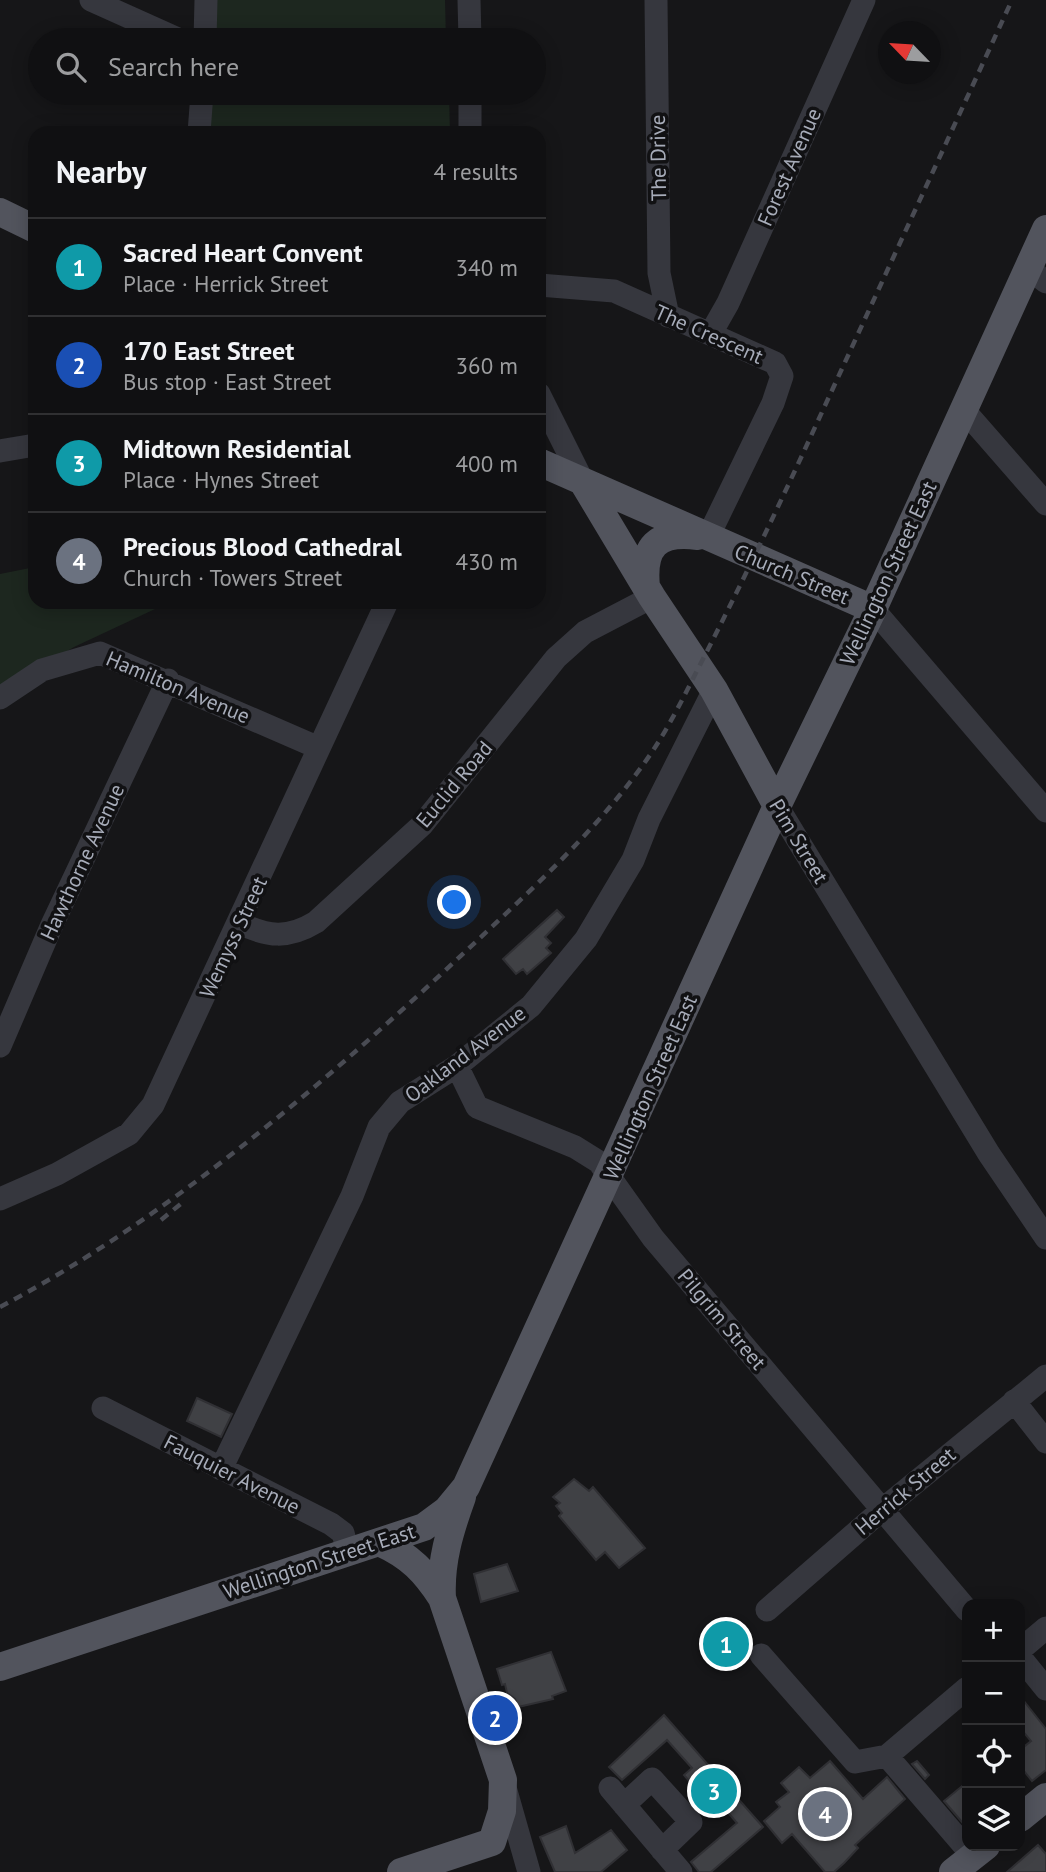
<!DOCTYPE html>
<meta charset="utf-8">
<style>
body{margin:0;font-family:"PT Sans",sans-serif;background:#19191b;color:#f1f3f6}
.controls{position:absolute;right:21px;bottom:21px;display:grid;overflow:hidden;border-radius:14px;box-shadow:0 4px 18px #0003}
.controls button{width:63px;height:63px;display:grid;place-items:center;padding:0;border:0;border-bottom:2px solid #303032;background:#101012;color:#f1f3f6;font:35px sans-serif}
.compass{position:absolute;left:878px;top:21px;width:63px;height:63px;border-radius:50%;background:#101012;box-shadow:0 4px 18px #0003;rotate:295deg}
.you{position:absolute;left:455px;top:903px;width:24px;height:24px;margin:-18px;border:5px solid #fff;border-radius:50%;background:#1a73e8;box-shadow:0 0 0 10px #1a73e833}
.badge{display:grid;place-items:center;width:46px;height:46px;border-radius:50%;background:#ffbd27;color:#fff;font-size:23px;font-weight:700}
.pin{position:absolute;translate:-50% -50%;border:4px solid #fff;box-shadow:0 2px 7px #0006}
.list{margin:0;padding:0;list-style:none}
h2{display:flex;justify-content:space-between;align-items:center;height:91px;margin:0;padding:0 28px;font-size:30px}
h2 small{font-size:23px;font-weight:400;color:#9c9d9f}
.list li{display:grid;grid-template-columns:46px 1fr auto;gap:21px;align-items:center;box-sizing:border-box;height:98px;padding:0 28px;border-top:2px solid #303032}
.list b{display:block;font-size:26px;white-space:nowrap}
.list p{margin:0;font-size:23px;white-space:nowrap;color:#9c9d9f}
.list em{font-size:23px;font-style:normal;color:#9c9d9f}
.icon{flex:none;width:38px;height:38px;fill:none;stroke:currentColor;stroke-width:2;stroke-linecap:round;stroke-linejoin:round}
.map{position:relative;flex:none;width:1046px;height:1872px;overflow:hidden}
.search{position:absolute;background:#101012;box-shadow:0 4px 18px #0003;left:28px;top:28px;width:518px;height:77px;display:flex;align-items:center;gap:18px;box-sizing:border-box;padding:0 24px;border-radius:38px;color:#9c9d9f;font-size:26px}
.panel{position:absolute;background:#101012;box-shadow:0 4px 18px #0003;left:28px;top:126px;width:518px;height:483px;border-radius:21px}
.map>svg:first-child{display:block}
</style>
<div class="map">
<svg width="1046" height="1872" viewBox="0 0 1046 1872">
<rect width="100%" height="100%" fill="#161618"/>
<path fill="#1d271f" d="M 214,0 L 445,0 L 446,40 L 212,40 Z
M 209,93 L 449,93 L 450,133 L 206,133 Z
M 35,567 L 35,602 L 170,602 L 74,647 L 0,692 L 0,574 Z"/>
<path fill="#404145" stroke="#303034" stroke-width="2" d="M 557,910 L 564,917 L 545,937 L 551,943 L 546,948 L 551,953 L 527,974 L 523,969 L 516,974 L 503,959 Z
M 197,1398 L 232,1414 L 221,1437 L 187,1421 Z
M 574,1479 L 589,1491 L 593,1487 L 645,1548 L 619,1568 L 605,1552 L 596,1560 L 559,1516 L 562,1513 L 556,1506 L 560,1503 L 553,1497 Z
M 507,1564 L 518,1591 L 481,1602 L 474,1574 Z
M 731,1621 L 749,1643 L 721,1666 L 704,1645 Z
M 551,1652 L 566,1691 L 552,1696 L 553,1699 L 518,1707 L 515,1699 L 507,1693 L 505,1684 L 502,1685 L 497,1669 Z
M 1020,1696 L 1046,1729 L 1046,1770 L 1032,1781 L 1020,1766 L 1020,1750 L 1031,1741 L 1020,1728 Z
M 664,1715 L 763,1827 L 711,1872 L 699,1872 L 691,1862 L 737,1823 L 713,1795 L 706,1801 L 684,1775 L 692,1768 L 667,1740 L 622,1780 L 609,1767 Z
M 830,1761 L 863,1799 L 887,1777 L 905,1799 L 855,1845 L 858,1848 L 844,1863 L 834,1872 L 825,1872 L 792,1834 L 782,1843 L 764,1821 L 780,1807 L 776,1802 L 789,1792 L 781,1783 L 799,1767 L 810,1778 Z
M 917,1761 L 929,1775 L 925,1779 L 912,1764 Z
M 967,1782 L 967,1828 L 944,1801 Z
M 566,1826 L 575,1853 L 611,1830 L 627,1850 L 601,1872 L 555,1872 L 540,1837 Z
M 1038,1845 L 1046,1854 L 1046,1872 L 1007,1872 Z"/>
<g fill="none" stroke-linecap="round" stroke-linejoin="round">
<path stroke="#36373e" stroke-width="23" d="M 91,0 L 180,40
M 469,0 L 470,40
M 656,0 L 659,273 L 668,316
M 205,40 L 206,0
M 470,93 L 470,133
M 199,133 L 202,93
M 1028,268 L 1046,282
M 539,285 L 614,291 L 775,363 L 782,376 L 773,403 L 708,537
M 711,333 L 728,303 L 864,0
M 539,394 L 583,482
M 963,409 L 1046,504
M 0,451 L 35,445
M 873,609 L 1046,811
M 0,698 L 42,670 L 100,653 L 319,748
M 777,806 L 989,1154 L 1046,1238
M 239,923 C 268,937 288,939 316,922 L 422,825 L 556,658 L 585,632 L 652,597
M 0,1046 L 51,927 L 168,680
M 457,1066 L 477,1107 L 575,1147 L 599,1162 L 653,1238 L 967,1610
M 0,1199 L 57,1174 L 129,1134 L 153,1105 L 387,602
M 1014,1401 L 1046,1442
M 103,1408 L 331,1524 L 343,1533 L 348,1552
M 221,1469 L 352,1196 L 379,1127 L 400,1102 L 457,1066 L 531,1006 L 586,939 L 633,860 L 649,819 L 714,690
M 767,1610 L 883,1509 L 1046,1376
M 1020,1650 L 1046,1628
M 761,1655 L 855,1762 L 887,1756
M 1020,1657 L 1046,1689
M 887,1756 L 973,1856
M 887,1756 L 967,1688
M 610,1788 L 681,1872
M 506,1791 L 529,1872
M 624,1805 L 652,1779 L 691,1822 L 662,1850"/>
<path stroke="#52545d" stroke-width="28" d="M 0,212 L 35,229
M 539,462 L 873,609
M 583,482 L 652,597 L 714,690 L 777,806
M 646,587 C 642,546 657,531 698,536
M 381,1543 C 410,1556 425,1572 442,1598
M 0,1667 L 424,1527 L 447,1510 L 466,1487 L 777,806 L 873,609 L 1046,229
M 1020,1818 L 1046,1797
M 401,1872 L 492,1842 L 502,1811 L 503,1780 L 442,1598 C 440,1562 450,1530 462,1497
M 953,1872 L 986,1846"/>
<path stroke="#494b53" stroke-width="4.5" stroke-dasharray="9 7" stroke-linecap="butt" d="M 161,1220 L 183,1202
M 0,1307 C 169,1218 327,1081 466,951 C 531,890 601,827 652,752 C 672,722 688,688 705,655 C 740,587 773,518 805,449 C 874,299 943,150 1012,0"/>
</g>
<g text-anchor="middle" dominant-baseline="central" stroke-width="7" stroke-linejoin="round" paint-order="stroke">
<g font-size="21" fill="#a7acb9" stroke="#111113">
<text transform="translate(658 158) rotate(-91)">The Drive</text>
<text transform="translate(789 167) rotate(-66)">Forest Avenue</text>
<text transform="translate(709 334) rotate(24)">The Crescent</text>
<text transform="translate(888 573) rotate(-65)">Wellington Street East</text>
<text transform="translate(792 574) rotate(23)">Church Street</text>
<text transform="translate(178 687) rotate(23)">Hamilton Avenue</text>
<text transform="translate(454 784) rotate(-50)">Euclid Road</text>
<text transform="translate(799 841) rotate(59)">Pim Street</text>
<text transform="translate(82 862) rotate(-65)">Hawthorne Avenue</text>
<text transform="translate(233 937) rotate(-65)">Wemyss Street</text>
<text transform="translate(465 1054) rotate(-37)">Oakland Avenue</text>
<text transform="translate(650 1087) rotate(-66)">Wellington Street East</text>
<text transform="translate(722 1319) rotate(50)">Pilgrim Street</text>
<text transform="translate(232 1474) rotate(27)">Fauquier Avenue</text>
<text transform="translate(905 1491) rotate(-40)">Herrick Street</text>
<text transform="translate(319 1561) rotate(-18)">Wellington Street East</text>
</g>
</g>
</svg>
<div class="controls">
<button>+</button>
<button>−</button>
<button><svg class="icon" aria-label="locate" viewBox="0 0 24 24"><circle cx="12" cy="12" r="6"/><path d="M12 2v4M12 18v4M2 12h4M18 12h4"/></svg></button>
<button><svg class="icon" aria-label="layers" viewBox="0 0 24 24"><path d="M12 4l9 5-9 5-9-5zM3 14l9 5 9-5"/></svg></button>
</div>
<svg class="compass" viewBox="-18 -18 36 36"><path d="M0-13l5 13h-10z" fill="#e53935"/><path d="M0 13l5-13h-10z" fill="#9c9d9f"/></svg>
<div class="you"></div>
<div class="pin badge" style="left:726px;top:1644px;background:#0f9aa8">1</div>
<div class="pin badge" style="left:495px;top:1718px;background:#1a4fb4">2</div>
<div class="pin badge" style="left:714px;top:1791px;background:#0f9aa8">3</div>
<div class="pin badge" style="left:825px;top:1814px;background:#6b7280">4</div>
<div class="search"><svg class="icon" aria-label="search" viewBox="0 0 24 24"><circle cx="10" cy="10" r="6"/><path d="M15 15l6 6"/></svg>Search here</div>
<section class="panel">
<h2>Nearby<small>4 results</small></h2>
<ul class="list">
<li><span class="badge" style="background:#0f9aa8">1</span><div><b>Sacred Heart Convent</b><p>Place · Herrick Street</p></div><em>340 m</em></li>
<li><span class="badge" style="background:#1a4fb4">2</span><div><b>170 East Street</b><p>Bus stop · East Street</p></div><em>360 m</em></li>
<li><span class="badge" style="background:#0f9aa8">3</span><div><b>Midtown Residential</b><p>Place · Hynes Street</p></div><em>400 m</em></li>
<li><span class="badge" style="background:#6b7280">4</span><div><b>Precious Blood Cathedral</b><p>Church · Towers Street</p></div><em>430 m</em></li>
</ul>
</section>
</div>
